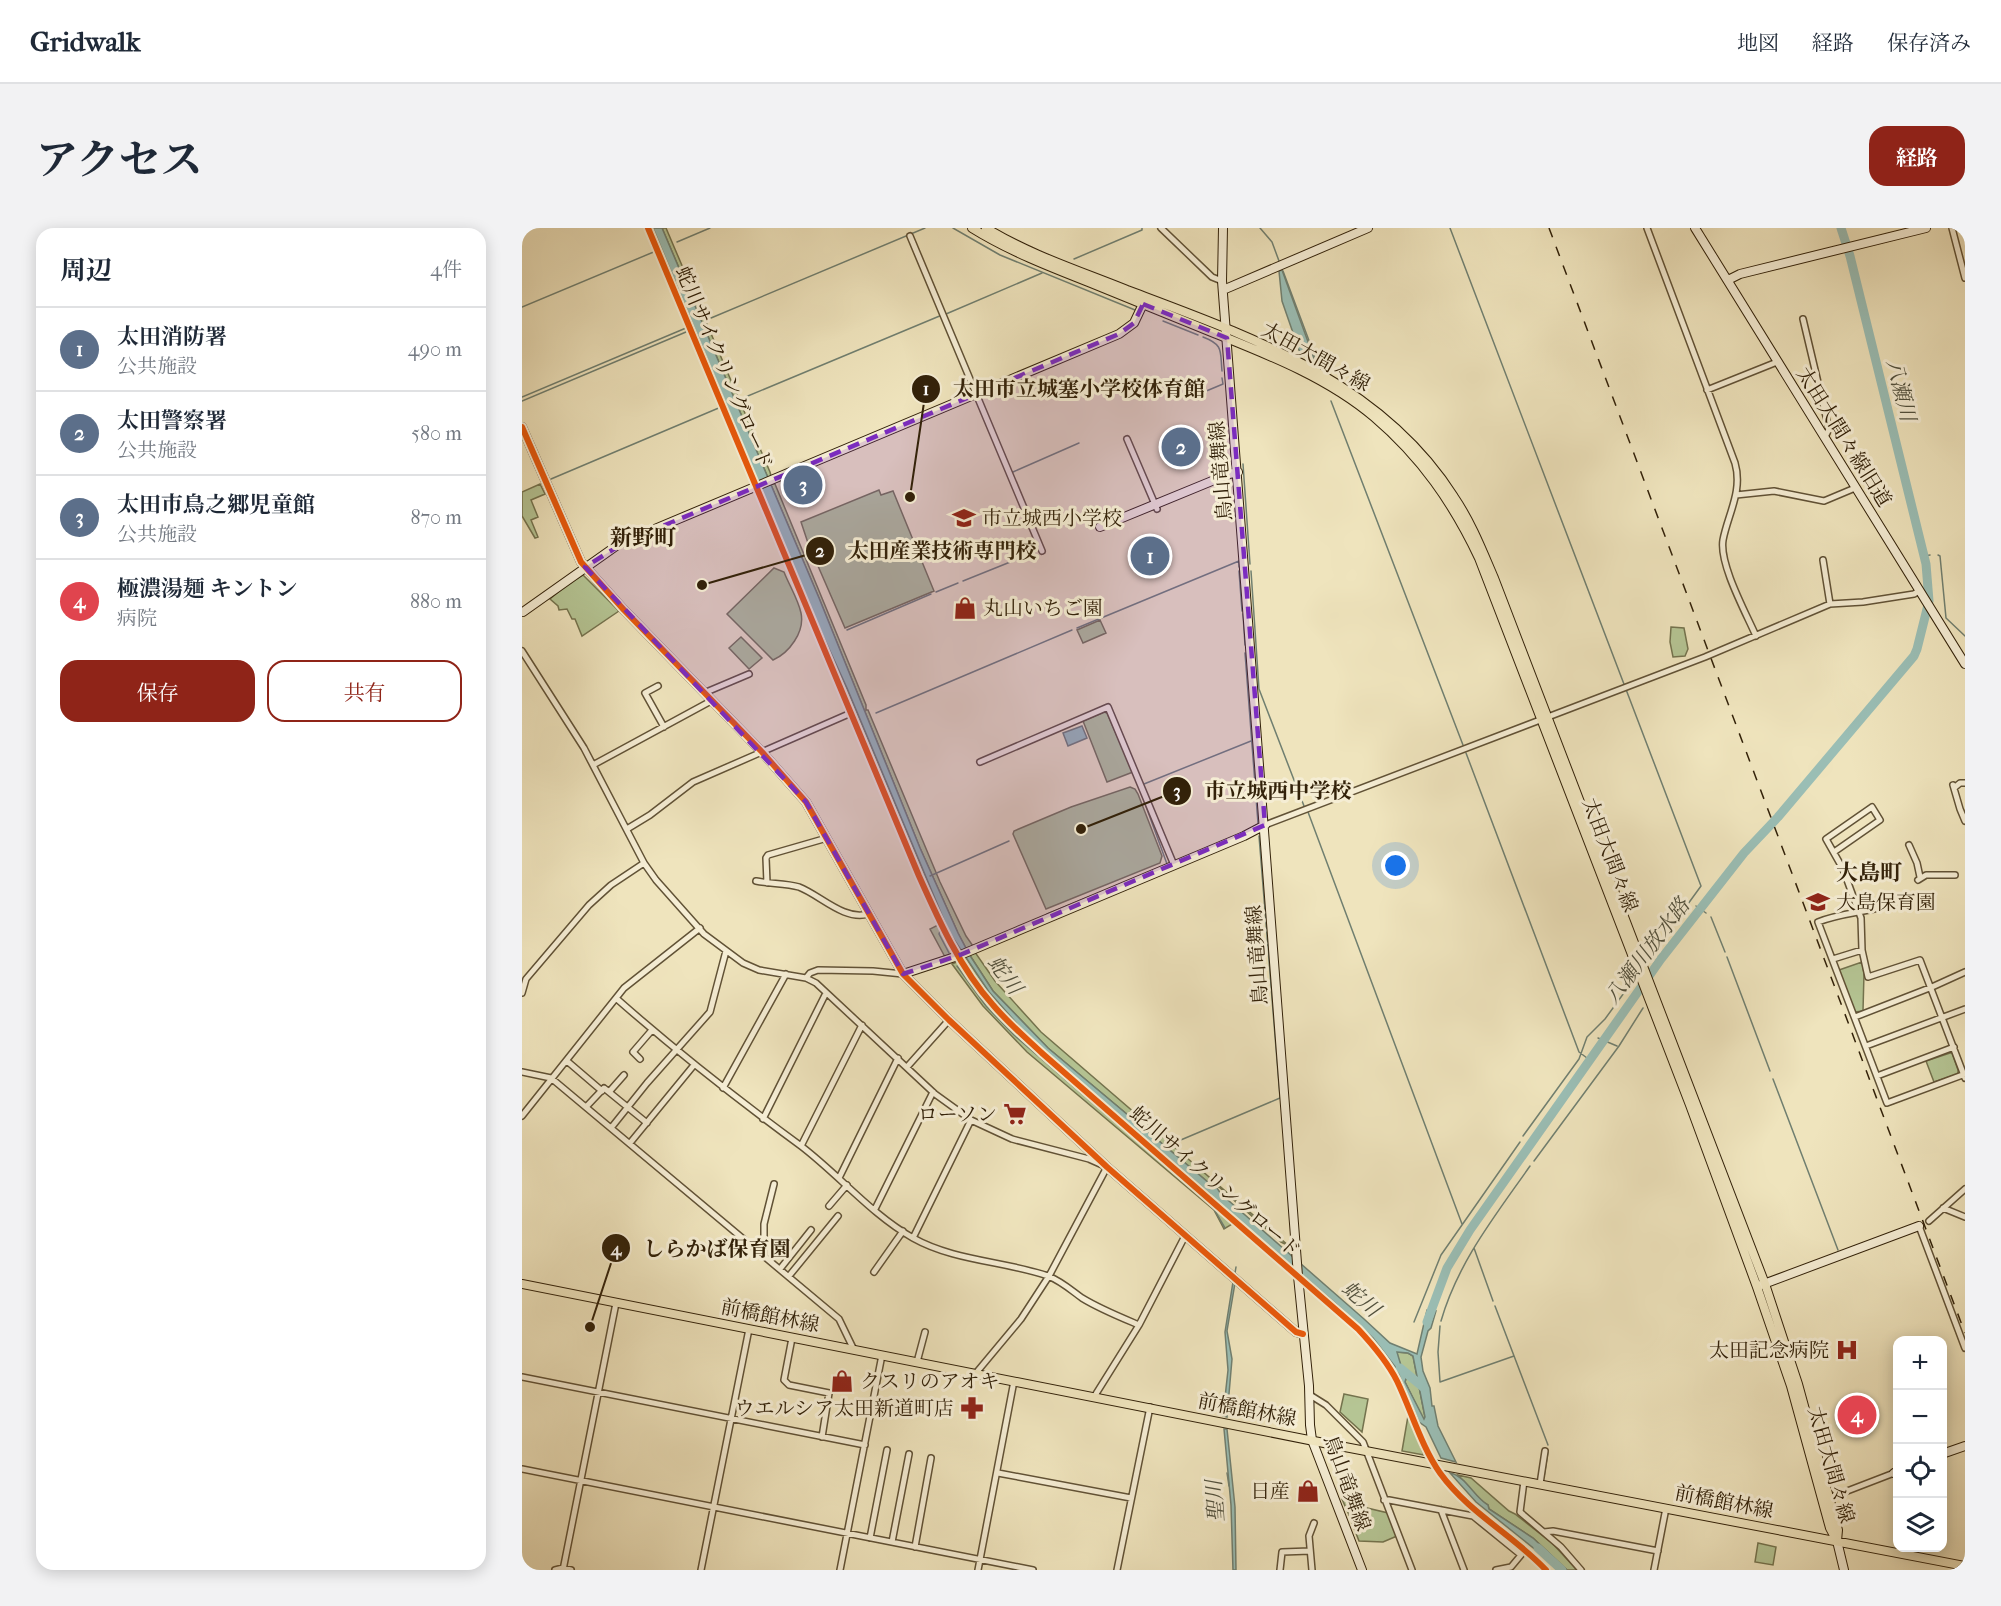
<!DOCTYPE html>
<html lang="ja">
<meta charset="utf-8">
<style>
body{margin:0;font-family:"IM FELL French Canon","Noto Serif JP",serif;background:#f2f2f3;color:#1f2937}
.controls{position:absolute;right:18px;bottom:18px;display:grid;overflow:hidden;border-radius:12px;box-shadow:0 3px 15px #0003}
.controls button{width:54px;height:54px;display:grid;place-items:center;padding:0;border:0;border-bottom:2px solid #e0e1e3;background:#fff;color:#1f2937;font:30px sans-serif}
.you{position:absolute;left:874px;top:638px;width:21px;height:21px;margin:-15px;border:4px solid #fff;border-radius:50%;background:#1a73e8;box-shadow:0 0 0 9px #1a73e833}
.badge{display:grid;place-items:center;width:39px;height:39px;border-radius:50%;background:#8f2418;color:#fff;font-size:20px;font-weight:700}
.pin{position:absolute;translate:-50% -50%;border:3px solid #fff;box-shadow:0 2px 6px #0006}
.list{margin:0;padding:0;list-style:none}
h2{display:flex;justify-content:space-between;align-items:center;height:78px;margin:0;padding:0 24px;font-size:26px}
h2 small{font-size:20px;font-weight:400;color:#747a83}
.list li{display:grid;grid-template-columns:39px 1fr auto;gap:18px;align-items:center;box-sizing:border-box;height:84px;padding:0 24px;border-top:2px solid #e0e1e3}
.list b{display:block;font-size:22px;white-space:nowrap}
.list p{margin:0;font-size:20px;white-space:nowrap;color:#747a83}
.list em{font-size:20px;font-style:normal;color:#747a83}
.actions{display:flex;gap:12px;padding:18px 24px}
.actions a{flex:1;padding:14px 0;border:2px solid #8f2418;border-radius:18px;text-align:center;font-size:21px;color:#8f2418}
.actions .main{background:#8f2418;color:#fff}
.icon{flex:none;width:33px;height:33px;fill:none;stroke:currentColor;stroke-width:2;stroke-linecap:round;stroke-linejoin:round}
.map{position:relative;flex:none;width:1443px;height:1342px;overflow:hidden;border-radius:18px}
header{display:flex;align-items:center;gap:36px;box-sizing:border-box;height:84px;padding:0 30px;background:#fff;border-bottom:2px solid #e0e1e3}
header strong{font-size:28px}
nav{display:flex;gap:33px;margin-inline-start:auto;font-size:21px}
.intro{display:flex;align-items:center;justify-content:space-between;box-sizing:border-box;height:144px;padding:0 36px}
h1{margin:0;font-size:42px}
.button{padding:15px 27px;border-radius:18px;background:#8f2418;color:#fff;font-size:21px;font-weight:700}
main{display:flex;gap:36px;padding:0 36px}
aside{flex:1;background:#fff;border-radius:18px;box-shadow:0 3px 15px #0003}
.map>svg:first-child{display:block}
</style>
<header>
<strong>Gridwalk</strong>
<nav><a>地図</a><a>経路</a><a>保存済み</a></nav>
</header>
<div class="intro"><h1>アクセス</h1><a class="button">経路</a></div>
<main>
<aside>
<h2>周辺<small>4件</small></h2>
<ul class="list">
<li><span class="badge" style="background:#5c6f8a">1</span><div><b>太田消防署</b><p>公共施設</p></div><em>490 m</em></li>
<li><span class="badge" style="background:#5c6f8a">2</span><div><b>太田警察署</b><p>公共施設</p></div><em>580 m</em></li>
<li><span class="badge" style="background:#5c6f8a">3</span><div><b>太田市鳥之郷児童館</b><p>公共施設</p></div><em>870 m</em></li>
<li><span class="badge" style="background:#e0444e">4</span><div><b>極濃湯麺 キントン</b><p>病院</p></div><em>880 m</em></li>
</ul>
<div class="actions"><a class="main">保存</a><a>共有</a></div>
</aside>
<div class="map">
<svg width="1443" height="1342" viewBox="0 0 1443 1342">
<rect width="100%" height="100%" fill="#efe4bd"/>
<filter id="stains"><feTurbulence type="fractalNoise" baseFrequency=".00333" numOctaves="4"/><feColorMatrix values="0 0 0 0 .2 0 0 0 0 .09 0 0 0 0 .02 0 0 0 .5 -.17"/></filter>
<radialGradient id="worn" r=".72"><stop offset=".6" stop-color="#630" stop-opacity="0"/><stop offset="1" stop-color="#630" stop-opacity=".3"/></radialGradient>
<path fill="#b5c594" stroke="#74734e" stroke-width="1.5" d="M 128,0 L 131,0 L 286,375 L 325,460 L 427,704 L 467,764 L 497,798 L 688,966 L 686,968 L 495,801 L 462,763 L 425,705 Z
M 140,0 L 144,0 L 248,244 L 249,248 L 247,250 L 250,256 L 253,256 L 344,477 L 344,482 L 346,482 L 418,654 L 444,708 L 451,718 L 450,720 L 473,753 L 519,804 L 767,1018 L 759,1014 L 697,959 L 693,960 L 526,820 L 471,763 L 447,726 L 436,705 L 398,620 L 297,370 Z
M 18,256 L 23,266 L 9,272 L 16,289 L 9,292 L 16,309 L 13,310 L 0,288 L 0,264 Z
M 357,262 L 359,267 L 371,263 L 412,363 L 323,400 L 286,315 L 279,294 Z
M 252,340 L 262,344 C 267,357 276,371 279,385 C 283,404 267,425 251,432 L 205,386 Z
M 61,347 L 97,383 L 60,408 L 53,391 L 50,391 L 45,381 L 37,382 L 36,378 L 28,371 L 48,354 Z
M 578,392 L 584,405 L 561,415 L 555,402 Z
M 1149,399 L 1162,400 L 1166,421 L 1163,428 L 1151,429 L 1148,414 Z
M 219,409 L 240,430 L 227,441 L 207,420 Z
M 582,484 L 585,485 L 611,544 L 585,554 L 561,493 Z
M 608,559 L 613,561 L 616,566 L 640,628 L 638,635 L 524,681 L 491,606 L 492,603 L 549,579 Z
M 418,696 L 432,724 L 432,727 L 423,729 L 408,701 Z
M 437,733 L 468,777 L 509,819 L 712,995 L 702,1001 L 692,982 L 505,824 L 461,778 L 430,736 Z
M 1340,734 L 1342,745 L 1341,783 L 1333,784 L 1317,742 Z
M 1428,825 L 1430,825 L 1436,842 L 1436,846 L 1412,854 L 1404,833 Z
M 689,971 L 693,972 L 768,1036 L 769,1041 Z
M 874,1124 L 886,1125 L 891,1128 L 903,1189 L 901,1191 L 883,1154 L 885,1147 L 880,1141 Z
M 822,1166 L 846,1171 L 840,1204 L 818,1184 Z
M 886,1188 L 902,1227 L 880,1223 Z
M 936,1247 L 949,1250 L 987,1283 L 993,1286 L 1030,1315 L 1055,1342 L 1045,1342 L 1011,1310 L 967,1281 L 966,1277 L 959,1273 Z
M 820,1271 L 839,1276 L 841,1279 L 866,1285 L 875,1308 L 861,1314 L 837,1313 L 830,1295 L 840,1291 L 842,1295 L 848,1293 L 847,1286 L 838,1288 L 837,1286 L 828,1289 Z
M 1236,1315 L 1254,1319 L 1251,1337 L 1233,1334 Z"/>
<path fill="#9abeb5" stroke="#707f70" stroke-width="1.5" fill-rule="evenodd" d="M 131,0 L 140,0 L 297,370 L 398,620 L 436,705 L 447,726 L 471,763 L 526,820 L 693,960 L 695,960 L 699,966 L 842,1091 L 868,1115 L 895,1126 L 905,1082 L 914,1083 L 909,1100 L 906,1103 L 899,1129 L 901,1143 L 908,1160 L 910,1178 L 912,1178 L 916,1198 L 934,1234 L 919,1230 L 904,1199 L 897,1194 L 874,1140 L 851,1110 L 813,1075 L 688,968 L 688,966 L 518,819 L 497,798 L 467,764 L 427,704 L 325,460 L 286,375 ZM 875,1124 L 886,1125 L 891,1128 L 903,1189 L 902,1191 L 883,1154 L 885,1147 L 880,1141 Z
M 760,42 L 793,133 L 778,125 L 760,73 L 757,43 Z
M 560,498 L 565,510 L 546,518 L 541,505 Z
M 711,1054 L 713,1055 L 705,1103 L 710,1131 L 705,1189 L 701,1188 L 706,1142 L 703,1104 Z
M 702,1201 L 705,1201 L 713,1279 L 714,1342 L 711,1342 L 709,1277 Z
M 928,1245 C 944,1248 952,1269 966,1277 L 967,1281 L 1011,1310 L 1045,1342 L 1037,1342 L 1028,1333 L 1031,1331 L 1027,1327 L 1020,1327 L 954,1274 Z"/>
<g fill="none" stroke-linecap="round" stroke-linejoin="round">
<path stroke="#707f70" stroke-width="1.5" d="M 431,0 L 478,27 L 613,82
M 738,0 L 750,14 L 757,33
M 928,0 L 1179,658 L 1123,735
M 155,14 L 188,0
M 552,31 L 620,2 L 620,0
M 761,43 L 795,134
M 0,79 L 134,23
M 424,86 L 520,45
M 189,90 L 403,0
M 641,93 L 676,107
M 681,109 C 702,117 698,123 700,143
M 0,169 L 164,100
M 670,169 L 701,156 L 700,150
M 221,170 L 420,87
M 0,173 L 164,104
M 809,173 L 941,517
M 721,236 L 728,336
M 491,244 L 557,215
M 29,251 L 199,179
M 1416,327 L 1418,328 L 1424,390 L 1443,408
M 1403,328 L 1408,327
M 717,343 L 720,383
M 729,343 L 737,461 L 782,578
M 441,353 L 513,324
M 414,364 L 436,355
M 721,386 L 723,417
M 555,400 L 717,333 L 717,339
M 325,402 L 409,366
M 723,425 L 736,595
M 354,485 L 550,402
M 944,525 L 1057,824 L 1069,833
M 622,556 L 729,513
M 618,562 L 645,636
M 786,584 L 940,996
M 408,648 L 487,613
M 1174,678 L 1184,685
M 525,686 L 569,668
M 1189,689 L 1203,724
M 418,703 L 417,706 L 427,725
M 1205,729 L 1248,843
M 435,738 L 464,778 L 492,807 L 690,978 L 703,1000
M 1076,810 L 1095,818
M 1251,851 L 1316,1022
M 1001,908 L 1057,831 L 1065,809 L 1083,791 L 1115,747
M 647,921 L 654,914 L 758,870 L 737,608
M 1012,933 L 1097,818 L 1121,780
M 952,1020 L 971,1073
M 713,1045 L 714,1039
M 973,1078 L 1026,1217
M 919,1093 C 936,1034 973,988 1008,938
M 892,1094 L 919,1027 L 998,914
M 918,1098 L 916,1124 L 918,1154 L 992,1128
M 705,1245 L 707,1258
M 1022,1249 L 1026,1224"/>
<path stroke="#9abeb5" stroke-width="9" d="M 905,1094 L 925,1040 L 948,1002 L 1139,731 L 1222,625 L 1256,589 L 1392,428 L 1395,421 L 1407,373 L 1404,336 L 1328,28 L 1319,0
M 878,1140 L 901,1159
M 1016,1320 L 1040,1342"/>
<g stroke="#615236" stroke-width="8">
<path id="street" d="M 639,0 L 690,49 L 700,53
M 1125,0 L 1213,235 C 1221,263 1206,286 1201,312 C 1197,336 1224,385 1234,408
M 1430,0 L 1443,50
M 388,8 L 520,323
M 1281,91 L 1307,201 L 1303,209
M 1185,162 L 1255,134
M 605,211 L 635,281
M 1214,267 L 1252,263 L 1302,273 L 1333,260
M 1301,332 L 1308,376
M 0,423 L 62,520 L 122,635 L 134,652 L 182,706 L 221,735 L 237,742 L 284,750 L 294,755 L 413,866 L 449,892 L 490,911 L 567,931 L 585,939 L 527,1048 L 499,1091 L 454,1145
M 136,458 L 123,465 L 142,499
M 182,465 L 227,446
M 458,534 L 586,479 L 652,637
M 71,537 L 189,473
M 1431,557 L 1438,581 L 1443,593
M 1432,560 L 1438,555 L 1443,555
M 743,597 L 1183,429 L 1308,376 L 1341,374 L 1392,366 L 1397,363
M 105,601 L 128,587 L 171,554 L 329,485
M 1387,617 L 1395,635 L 1398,649
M 1312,624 L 1358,592 L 1350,579 L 1304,611 L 1321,641 L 1339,690 L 1340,722 L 1346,749 L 1398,732 L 1443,850
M 1396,652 L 1404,647 L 1433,647
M 234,653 C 248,656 264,655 277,659 C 298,667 322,693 346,686
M 245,655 L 244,630 L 246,627 L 305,610
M 1356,680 C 1335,685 1316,686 1296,694 L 1365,875 L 1443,846
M 1311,731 L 1340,722
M 284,750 L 288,745 L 296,742 L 351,743 L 381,746
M 0,765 L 4,751 L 67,677 L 89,657 L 122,635
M 95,771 C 154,823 215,871 279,918 C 317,947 349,986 391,1010 C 432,1033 482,1033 526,1048 C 539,1053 549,1062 560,1070 C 578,1081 598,1089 617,1097
M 1333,789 L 1410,759 L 1443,744
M 1344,818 L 1443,781
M 118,831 L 111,824 L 130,802
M 45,833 L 80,863
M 385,839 L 427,792
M 0,844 L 29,850 L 317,1091 L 332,1122
M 1355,848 L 1432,819
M 201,860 L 264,746
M 87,864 L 102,847
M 64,879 L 82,860 L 125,895
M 0,888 L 102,760 L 178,700
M 241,891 L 304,765
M 89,900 L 125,855 L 188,784 L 204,723
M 108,915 L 172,837
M 279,918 L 340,797
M 317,950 L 376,830
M 307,978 L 325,957
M 1421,980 L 1443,989
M 353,981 L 411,864
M 1407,993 L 1443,961
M 1397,998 L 1443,1120
M 391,1010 L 449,892
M 242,1027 L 242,996 L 252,956
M 258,1041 L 289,1002
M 352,1044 L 381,1003
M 267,1048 L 316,988
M 270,1110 L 262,1152 L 267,1157 L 307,1165 L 300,1209
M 395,1134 L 403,1104
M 0,1149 L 343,1217
M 788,1167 L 804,1177 L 841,1214 L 890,1342
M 572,1169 L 617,1097 L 663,1008
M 0,1241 L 511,1342
M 476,1245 L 609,1270
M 1002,1253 L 998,1284 L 1039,1319 L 1059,1342
M 1018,1256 L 1023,1223
M 1307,1270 L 1372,1245
M 862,1272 L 867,1272 L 951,1288 L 999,1327 L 989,1339 L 974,1342
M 919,1282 L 942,1342
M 1022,1304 L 1031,1303 L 1136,1323
M 348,1310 L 365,1222
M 370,1314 L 387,1226
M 393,1319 L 409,1230
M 33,1342 L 41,1340 L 49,1342
M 41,1342 L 94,1075
M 179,1342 L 227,1101
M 318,1342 L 360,1127
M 456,1342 L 492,1153
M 595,1342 L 628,1179
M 758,1342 L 760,1324 L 788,1323
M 790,1342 L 787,1308 L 792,1295
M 1132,1342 L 1144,1280"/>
</g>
<g stroke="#322109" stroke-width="10">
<path id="secondary" d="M 701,0 L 700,53 L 776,1048 L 787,1158 L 788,1197 L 790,1212 L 840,1342
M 1173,0 L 1443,436
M 1206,52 L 1218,46 L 1404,0
M 701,62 L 846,0
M 0,199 L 59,334 L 102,382 L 240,524 L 284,574 L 381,746 L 427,792 L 585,939 L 774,1104 L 781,1106
M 578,299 L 707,246 L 716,244
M 1,384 L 97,316 L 597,106 L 612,95 L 621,76
M 381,746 L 436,728 L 722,608 L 743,597
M 1239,1057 L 1397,998
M 1420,1226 L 1443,1218
M 1372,1245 L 1376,1243
M 1315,1313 L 1322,1342"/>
</g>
<g stroke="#322109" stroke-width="10">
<path id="primary" d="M 450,0 C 487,23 528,39 569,55 C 610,72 651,88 692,105 C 747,127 806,150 852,189 C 899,229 931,275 957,330 L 1168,877 L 1235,1059 L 1269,1158 L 1308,1300 L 1315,1313
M 464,0 C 508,27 558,43 605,62 C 727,108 859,153 932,269 C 949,294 960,322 972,350 L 1243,1056 L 1276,1156 L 1316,1302 L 1315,1313
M 0,1056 L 802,1215 L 1443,1338"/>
</g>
<use href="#street" stroke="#f5edd4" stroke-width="5"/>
<use href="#secondary" stroke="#f5edd4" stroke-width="8"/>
<use href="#primary" stroke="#efe4bd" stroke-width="8"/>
<path stroke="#322109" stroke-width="1.5" stroke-dasharray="10 10" stroke-linecap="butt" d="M 1027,0 L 1443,1105"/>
<g stroke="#f5edd4" stroke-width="10">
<path id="cycleway" d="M 126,0 L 397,648 C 417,693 438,740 471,777 C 486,795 504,810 521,826 L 836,1101 C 851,1117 865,1133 875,1153 C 889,1182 900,1220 918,1245 C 947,1285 991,1307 1024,1342
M 0,199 L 59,334 L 102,382 L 240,524 L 284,574 L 381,746 L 427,792 L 585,939 L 774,1104 L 781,1106"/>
</g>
<use href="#cycleway" stroke="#e8590c" stroke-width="6"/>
</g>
<path fill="#7b2cbf" fill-opacity="0.2" stroke="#7b2cbf" stroke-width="4.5" stroke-dasharray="12 8" stroke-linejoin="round" d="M 621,76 L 705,110 L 743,597 L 438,727 L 381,746 L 284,574 L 63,339 L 103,314 L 597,106 L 612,95 Z"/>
<defs>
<g id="school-bare" transform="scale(1.8)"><path d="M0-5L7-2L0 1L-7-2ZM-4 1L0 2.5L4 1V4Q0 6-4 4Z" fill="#8f2418" stroke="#f5edd4" stroke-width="2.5" paint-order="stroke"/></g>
<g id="shop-bare" transform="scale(1.8)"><path d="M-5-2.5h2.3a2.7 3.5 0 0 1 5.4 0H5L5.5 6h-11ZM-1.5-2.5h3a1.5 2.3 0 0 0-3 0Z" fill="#8f2418" stroke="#f5edd4" stroke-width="2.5" paint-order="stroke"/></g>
<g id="supermarket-bare" transform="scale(1.8)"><path d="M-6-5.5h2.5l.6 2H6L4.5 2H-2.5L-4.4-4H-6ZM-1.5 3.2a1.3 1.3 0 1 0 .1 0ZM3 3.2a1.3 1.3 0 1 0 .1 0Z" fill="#8f2418" stroke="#f5edd4" stroke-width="2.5" paint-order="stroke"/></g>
<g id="hospital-bare" transform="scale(1.8)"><path d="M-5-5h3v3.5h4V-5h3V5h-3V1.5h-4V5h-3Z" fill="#8f2418" stroke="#f5edd4" stroke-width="2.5" paint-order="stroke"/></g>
<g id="pharmacy-bare" transform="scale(1.8)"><path d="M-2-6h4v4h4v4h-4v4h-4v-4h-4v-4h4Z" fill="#8f2418" stroke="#f5edd4" stroke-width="2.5" paint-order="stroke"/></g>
</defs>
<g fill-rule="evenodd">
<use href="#school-bare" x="442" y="290"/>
<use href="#shop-bare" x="443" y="380"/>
<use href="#school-bare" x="1296" y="674"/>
<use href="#supermarket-bare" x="493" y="886"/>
<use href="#hospital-bare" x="1325" y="1122"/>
<use href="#shop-bare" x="320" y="1153"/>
<use href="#pharmacy-bare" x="450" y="1180"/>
<use href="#shop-bare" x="786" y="1263"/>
</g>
<g text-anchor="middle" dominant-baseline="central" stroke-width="6" stroke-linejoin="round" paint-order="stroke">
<g font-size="20" fill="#322109" stroke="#f5edd4">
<text transform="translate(794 129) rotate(29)">太田大間々線</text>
<text transform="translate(202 140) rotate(67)">蛇川サイクリングロード</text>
<text transform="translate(1322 209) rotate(58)">太田大間々線旧道</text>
<text transform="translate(699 243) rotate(-95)">鳥山竜舞線</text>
<text transform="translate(1088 627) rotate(69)">太田大間々線</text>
<text transform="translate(735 727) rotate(-94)">鳥山竜舞線</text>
<text transform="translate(693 954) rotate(41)">蛇川サイクリングロード</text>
<text transform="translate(248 1088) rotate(11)">前橋館林線</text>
<text transform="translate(725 1182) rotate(11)">前橋館林線</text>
<text transform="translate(1309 1237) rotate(74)">太田大間々線</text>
<text transform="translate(825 1255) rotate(70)">鳥山竜舞線</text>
<text transform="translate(1202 1274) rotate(11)">前橋館林線</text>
</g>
<g font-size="20" fill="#322109" stroke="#f5edd4" text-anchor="start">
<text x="460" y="290">市立城西小学校</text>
<text x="461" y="380">丸山いちご園</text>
<text x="1314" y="674">大島保育園</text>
<text x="475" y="886" text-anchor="end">ローソン</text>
<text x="1307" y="1122" text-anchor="end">太田記念病院</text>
<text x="338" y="1153">クスリのアオキ</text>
<text x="432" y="1180" text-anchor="end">ウエルシア太田新道町店</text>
<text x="768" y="1263" text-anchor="end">日産</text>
</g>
<g font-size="21" font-style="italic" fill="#51503d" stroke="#f5edd4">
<text transform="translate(1379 162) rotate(76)">八瀬川</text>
<text transform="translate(1125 723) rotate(-53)">八瀬川放水路</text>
<text transform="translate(483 747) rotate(53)">蛇川</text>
<text transform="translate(839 1071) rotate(41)">蛇川</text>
<text transform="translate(693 1273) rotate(-94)">聖川</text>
</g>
<g font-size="22" font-weight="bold" fill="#322109" stroke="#f5edd4">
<text x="121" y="310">新野町</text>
<text x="1347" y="645">大島町</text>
</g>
</g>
<path fill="none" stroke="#322109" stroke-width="2" d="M388 269L404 161M180 357L298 323M559 601L655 563M68 1099L94 1020"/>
<g fill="#322109" stroke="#f5edd4" stroke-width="2">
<circle cx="388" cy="269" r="6"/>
<circle cx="180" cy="357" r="6"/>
<circle cx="559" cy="601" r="6"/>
<circle cx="68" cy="1099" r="6"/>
<circle cx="404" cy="161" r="15"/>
<circle cx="298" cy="323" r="15"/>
<circle cx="655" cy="563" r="15"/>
<circle cx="94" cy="1020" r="15"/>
</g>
<g font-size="18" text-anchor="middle" font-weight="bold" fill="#fff">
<text x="404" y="167">1</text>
<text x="298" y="329">2</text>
<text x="655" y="569">3</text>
<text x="94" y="1027">4</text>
</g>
<g font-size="21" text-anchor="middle" font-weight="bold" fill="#322109" stroke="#f5edd4" stroke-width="6" stroke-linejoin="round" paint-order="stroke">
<text x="557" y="168">太田市立城塞小学校体育館</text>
<text x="420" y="330">太田産業技術専門校</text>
<text x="756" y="570">市立城西中学校</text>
<text x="195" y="1028">しらかば保育園</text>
</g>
<rect width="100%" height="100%" filter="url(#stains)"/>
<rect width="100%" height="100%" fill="url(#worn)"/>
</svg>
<div class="controls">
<button>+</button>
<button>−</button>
<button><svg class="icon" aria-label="locate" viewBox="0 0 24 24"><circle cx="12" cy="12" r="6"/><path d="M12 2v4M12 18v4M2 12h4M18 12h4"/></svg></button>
<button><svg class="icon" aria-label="layers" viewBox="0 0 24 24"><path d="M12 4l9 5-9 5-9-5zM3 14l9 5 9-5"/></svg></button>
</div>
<div class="you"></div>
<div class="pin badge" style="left:628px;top:328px;background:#5c6f8a">1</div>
<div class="pin badge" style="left:659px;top:219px;background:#5c6f8a">2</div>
<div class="pin badge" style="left:281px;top:257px;background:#5c6f8a">3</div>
<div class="pin badge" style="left:1335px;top:1187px;background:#e0444e">4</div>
</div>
</main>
